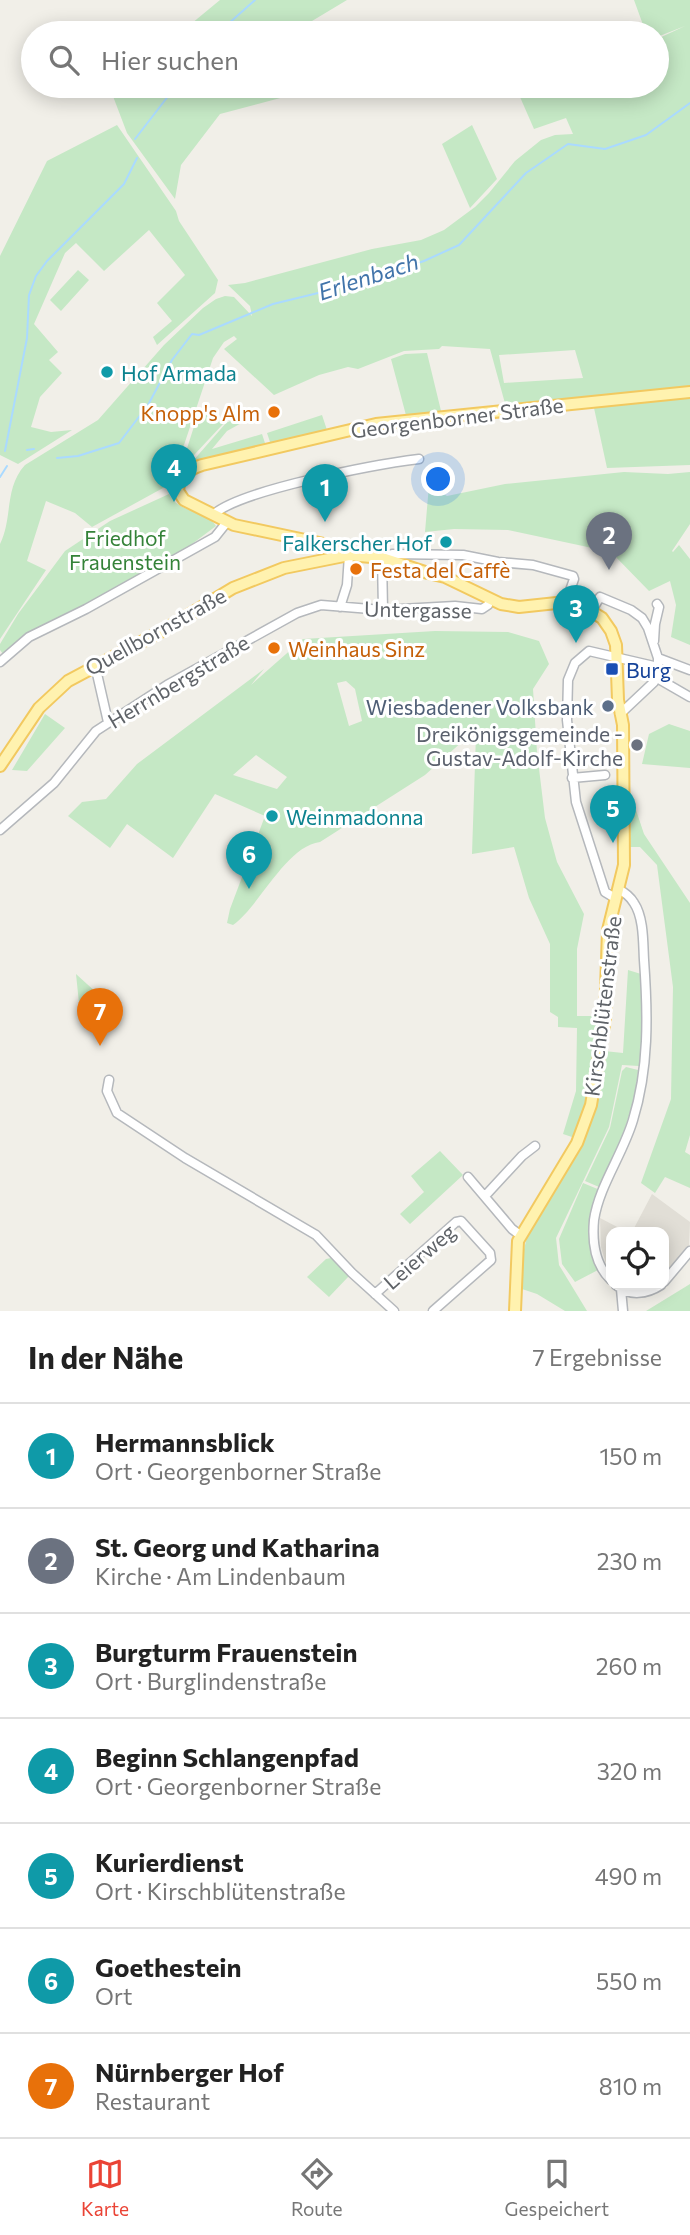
<!DOCTYPE html>
<html lang="de">
<meta charset="utf-8">
<style>
body{margin:0;font-family:Commissioner,sans-serif;background:#f6f6f6;color:#222}
.controls{position:absolute;right:21px;bottom:21px;display:grid;overflow:hidden;border-radius:14px;box-shadow:0 4px 18px #0003}
.controls button{width:63px;height:63px;display:grid;place-items:center;padding:0;border:0;border-bottom:2px solid #e0e0e0;background:#fff;color:#222;font:35px sans-serif}
.you{position:absolute;left:439px;top:480px;width:24px;height:24px;margin:-18px;border:5px solid #fff;border-radius:50%;background:#1a73e8;box-shadow:0 0 0 10px #1a73e833}
.badge{display:grid;place-items:center;width:46px;height:46px;border-radius:50%;background:#ea4335;color:#fff;font-size:23px;font-weight:700}
.pin{position:absolute;translate:-50% -58px;filter:drop-shadow(0 2px 4px #0008)}
.pin::after{content:'';position:absolute;top:37px;width:24px;height:21px;background:inherit;clip-path:polygon(0 0,100% 0,50% 100%)}
.list{margin:0;padding:0;list-style:none}
h2{display:flex;justify-content:space-between;align-items:center;height:91px;margin:0;padding:0 28px;font-size:30px}
h2 small{font-size:23px;font-weight:400;color:#767676}
.list li{display:grid;grid-template-columns:46px 1fr auto;gap:21px;align-items:center;box-sizing:border-box;height:105px;padding:0 28px;border-top:2px solid #e0e0e0}
.list b{display:block;font-size:26px;white-space:nowrap}
.list p{margin:0;font-size:23px;white-space:nowrap;color:#767676}
.list em{font-size:23px;font-style:normal;color:#767676}
.icon{flex:none;width:38px;height:38px;fill:none;stroke:currentColor;stroke-width:2;stroke-linecap:round;stroke-linejoin:round}
.map{position:relative;flex:none;width:690px;height:1311px;overflow:hidden}
.search{position:absolute;background:#fff;box-shadow:0 4px 18px #0003;left:21px;right:21px;top:21px;height:77px;display:flex;align-items:center;gap:18px;box-sizing:border-box;padding:0 24px;border-radius:38px;color:#767676;font-size:26px}
.sheet{height:826px;background:#fff}
nav{display:flex;justify-content:space-around;align-items:center;box-sizing:border-box;height:98px;border-top:2px solid #e0e0e0;background:#fff;font-size:19px;color:#767676}
nav a{display:grid;justify-items:center;gap:4px}
nav .on{color:#ea4335}
.map>svg:first-child{display:block}
</style>
<div class="map">
<svg width="690" height="1311" viewBox="0 0 690 1311">
<rect width="100%" height="100%" fill="#f1efe8"/>
<path fill="#e1ded6" d="M 652,1194 L 690,1222 L 689,1247 L 676,1266 L 664,1278 L 664,1232 L 632,1232 Z
M 600,1218 L 627,1232 L 611,1232 L 611,1271 L 607,1267 L 601,1247 Z"/>
<path fill="#c5e8c5" fill-rule="evenodd" d="M 220,0 L 347,0 L 292,33 L 180,33 Z
M 634,0 L 690,0 L 690,388 L 593,396 L 590,400 L 506,407 L 490,349 L 442,346 L 439,349 L 404,351 L 358,369 L 348,367 L 319,375 L 274,395 L 224,349 L 237,339 L 234,336 L 224,342 L 213,358 L 172,481 L 163,488 L 92,527 L 75,513 L 46,501 L 27,561 L 46,570 L 0,639 L 0,544 C 13,518 4,488 25,465 L 98,420 L 164,345 L 203,308 L 216,299 L 225,296 L 234,297 L 252,316 L 250,306 L 228,285 L 245,283 L 372,249 L 421,240 L 444,230 L 475,207 L 489,193 L 515,161 L 541,140 L 555,135 L 573,134 L 566,118 L 534,129 L 520,97 L 549,86 L 657,86 L 657,39 L 685,26 L 657,37 L 657,33 L 646,33 ZM 575,350 L 583,378 L 504,383 L 499,355 Z
M 118,86 L 316,86 L 318,88 L 220,114 L 181,165 L 175,199 L 127,133 L 111,91 Z
M 117,125 L 176,211 L 179,221 L 218,280 L 215,293 L 157,345 L 153,337 L 172,321 L 157,303 L 185,275 L 149,230 L 104,271 L 76,243 L 65,253 L 34,324 L 58,352 L 49,360 L 62,373 L 40,397 L 31,427 L 51,432 L 72,430 L 18,464 L 0,455 L 0,256 L 47,161 Z
M 472,125 L 497,179 L 470,208 L 442,144 Z
M 78,270 L 89,280 L 61,311 L 50,300 Z
M 427,353 L 442,415 L 407,419 L 391,359 L 405,354 Z
M 690,397 L 690,465 L 607,468 L 594,408 Z
M 255,409 L 256,415 L 227,431 L 212,449 L 262,434 L 266,446 L 192,462 L 226,423 Z
M 199,411 L 224,423 L 180,470 Z
M 322,415 L 328,433 L 271,445 L 267,433 Z
M 624,472 L 668,474 L 690,472 L 690,524 L 672,551 L 673,552 L 679,545 L 690,559 L 690,645 L 671,637 L 676,605 L 670,581 L 649,591 L 611,552 L 508,530 L 454,529 L 425,532 L 429,485 L 447,496 L 505,484 Z
M 169,494 C 178,513 207,510 216,526 L 180,553 L 3,654 L 0,650 L 0,644 L 18,614 L 65,551 L 110,521 Z
M 435,631 L 508,632 L 539,641 L 549,664 L 533,689 L 537,752 L 545,818 L 557,862 L 584,914 L 577,949 L 577,1016 L 600,1016 C 596,1058 589,1098 575,1138 L 563,1134 L 576,1091 L 577,1028 L 558,1027 L 558,1017 L 550,1012 L 550,944 L 529,898 L 514,847 L 472,854 L 476,734 L 474,731 L 425,775 L 320,842 C 286,846 259,907 233,925 L 227,923 L 230,909 L 265,816 L 215,794 L 173,858 L 127,824 L 110,848 L 68,816 L 82,802 L 106,799 L 137,764 L 264,669 L 251,685 L 303,639 ZM 346,681 L 355,689 L 362,721 L 349,726 L 337,683 ZM 256,755 L 287,777 L 277,789 L 233,775 Z
M 45,714 L 65,728 L 27,771 L 12,770 Z
M 669,724 L 690,731 L 690,768 L 642,764 L 649,734 Z
M 628,786 L 644,834 L 690,903 L 690,1135 L 685,1152 L 690,1155 L 690,1188 L 665,1177 L 655,1193 L 641,1183 L 671,1099 L 673,987 L 657,865 L 640,847 L 628,847 Z
M 628,970 L 641,974 L 644,1023 L 639,1066 L 622,1065 L 609,1127 L 556,1238 L 559,1265 L 587,1311 L 565,1311 L 537,1294 L 522,1289 L 521,1262 L 527,1237 L 584,1137 L 604,1051 L 623,1053 Z
M 76,974 L 109,1004 L 109,1021 L 105,1017 L 93,1021 L 90,1012 L 80,1013 Z
M 626,1067 L 638,1070 C 635,1111 617,1148 602,1186 L 599,1187 L 585,1181 L 610,1128 L 622,1071 Z
M 440,1151 L 463,1175 L 410,1224 L 400,1214 L 424,1192 L 411,1176 Z
M 583,1183 L 600,1190 C 590,1216 584,1244 598,1270 L 575,1282 L 562,1264 L 559,1239 Z
M 331,1258 L 349,1276 L 329,1297 L 307,1277 L 326,1259 Z
M 690,1284 L 690,1311 L 646,1311 Z"/>
<g fill="none" stroke-linecap="round" stroke-linejoin="round">
<path stroke="#aadaff" stroke-width="2" d="M 218,33 L 255,0
M 135,139 L 176,86
M 27,450 L 34,449
M 5,451 L 27,338 L 29,295 L 36,276 L 47,261 L 124,184 L 137,158
M 57,458 L 78,456 L 119,443 L 148,405 L 172,360 L 192,334 L 199,335 L 273,304 L 359,283 L 424,261 L 459,245 L 526,173 L 568,144 L 605,149 L 646,135 L 690,103
M 0,477 L 7,466"/>
<g stroke="#b5b8bc" stroke-width="11">
<path id="minor" d="M 213,515 C 239,490 378,464 419,459
M 382,558 L 383,610
M 384,558 L 392,554 L 463,555 L 498,562 L 533,565 L 573,576 L 574,579 L 566,602
M 340,607 L 347,585 L 349,555
M 592,610 L 600,597 L 631,610 L 642,618 L 648,628 L 658,658 L 658,674 L 654,682 L 620,714
M 654,641 L 655,624 L 659,607 L 657,604
M 658,658 L 690,670
M 0,662 L 29,637 L 86,609 L 215,537 L 227,522
M 95,665 L 108,722
M 657,678 L 690,697
M 572,778 L 605,775
M 0,830 L 54,783 L 96,731 L 167,685 L 297,613 L 321,605 L 383,610 L 455,606 L 482,609 L 488,605 L 490,599
M 615,898 L 605,892 L 576,802 L 567,720 L 568,680 L 575,663 L 589,651 L 658,667
M 109,1080 L 107,1091 L 117,1113 L 185,1158 L 316,1235 L 352,1273 L 394,1311
M 468,1177 L 512,1229 L 520,1235
M 485,1196 L 522,1156 L 535,1146
M 611,1280 C 595,1265 592,1242 594,1220 C 599,1186 623,1154 633,1120 C 649,1068 648,1015 644,960 C 643,943 644,918 634,903 C 630,896 624,892 618,889
M 664,1282 L 690,1251
M 616,1285 C 630,1297 647,1294 661,1285
M 621,1289 L 623,1311
M 375,1294 L 456,1222 L 461,1221 L 490,1253 L 491,1260 L 433,1311"/>
</g>
<g stroke="#f2c960" stroke-width="14">
<path id="major" d="M 349,555 L 343,548 L 234,525 L 184,500 L 178,491 C 179,476 189,469 202,465 L 376,424 L 690,392
M 0,766 L 39,708 L 68,681 L 162,631 L 233,588 L 284,568 L 349,555 L 382,558 L 428,573 L 445,577 L 501,604 L 519,607 L 566,602 L 581,605 L 602,618 L 611,631 L 616,645 L 618,700 L 623,725 L 624,865 L 608,930 L 605,1019 L 591,1105 L 577,1143 L 518,1241 L 515,1311"/>
</g>
<use href="#minor" stroke="#fff" stroke-width="8"/>
<use href="#major" stroke="#fff2af" stroke-width="10"/>
</g>
<g fill="#0f9aa8" stroke="#fff" stroke-width="2.5">
<circle cx="107" cy="372" r="7"/>
<circle cx="446" cy="542" r="7"/>
<circle cx="272" cy="816" r="7"/>
</g>
<g fill="#e8710a" stroke="#fff" stroke-width="2.5">
<circle cx="274" cy="412" r="7"/>
<circle cx="356" cy="569" r="7"/>
<circle cx="274" cy="648" r="7"/>
</g>
<rect fill="#1a4fb4" stroke="#fff" stroke-width="2.5" x="605" y="662" width="14" height="14" rx="3.5"/>
<circle fill="#5c6f8a" stroke="#fff" stroke-width="2.5" cx="608" cy="706" r="7"/>
<circle fill="#6b7280" stroke="#fff" stroke-width="2.5" cx="637" cy="745" r="7"/>
<g text-anchor="middle" dominant-baseline="central" stroke-width="6" stroke-linejoin="round" paint-order="stroke">
<g font-size="21" fill="#0d838f" stroke="#fff" text-anchor="start">
<text x="121" y="372">Hof Armada</text>
<text x="432" y="542" text-anchor="end">Falkerscher Hof</text>
<text x="286" y="816">Weinmadonna</text>
</g>
<g font-size="21" fill="#c56008" stroke="#fff" text-anchor="start">
<text x="260" y="412" text-anchor="end">Knopp's Alm</text>
<text x="370" y="569">Festa del Caffè</text>
<text x="288" y="648">Weinhaus Sinz</text>
</g>
<g font-size="21" fill="#5f6368" stroke="#fff">
<text transform="translate(457 417) rotate(-7)">Georgenborner Straße</text>
<text transform="translate(418 609) rotate(1)">Untergasse</text>
<text transform="translate(155 631) rotate(-29)">Quellbornstraße</text>
<text transform="translate(178 681) rotate(-31)">Herrnbergstraße</text>
<text transform="translate(602 1006) rotate(-83)">Kirschblütenstraße</text>
<text transform="translate(419 1256) rotate(-41)">Leierweg</text>
</g>
<g font-size="21" fill="#348238" stroke="#fff">
<text x="125" y="537">Friedhof<tspan x="125" dy="24">Frauenstein</tspan></text>
</g>
<g font-size="21" fill="#164399" stroke="#fff" text-anchor="start">
<text x="626" y="669">Burg</text>
</g>
<g font-size="21" fill="#4e5e75" stroke="#fff" text-anchor="end">
<text x="594" y="706">Wiesbadener Volksbank</text>
</g>
<g font-size="21" fill="#5b616d" stroke="#fff" text-anchor="end">
<text x="623" y="733">Dreikönigsgemeinde -<tspan x="623" dy="24">Gustav-Adolf-Kirche</tspan></text>
</g>
<g font-size="23" font-style="italic" fill="#4174aa" stroke="#fff">
<text transform="translate(368 276) rotate(-18)">Erlenbach</text>
</g>
</g>
</svg>
<div class="controls">
<button><svg class="icon" aria-label="locate" viewBox="0 0 24 24"><circle cx="12" cy="12" r="6"/><path d="M12 2v4M12 18v4M2 12h4M18 12h4"/></svg></button>
</div>
<div class="you"></div>
<div class="pin badge" style="left:325px;top:522px;background:#0f9aa8">1</div>
<div class="pin badge" style="left:609px;top:570px;background:#6b7280">2</div>
<div class="pin badge" style="left:576px;top:643px;background:#0f9aa8">3</div>
<div class="pin badge" style="left:174px;top:502px;background:#0f9aa8">4</div>
<div class="pin badge" style="left:613px;top:843px;background:#0f9aa8">5</div>
<div class="pin badge" style="left:249px;top:889px;background:#0f9aa8">6</div>
<div class="pin badge" style="left:100px;top:1046px;background:#e8710a">7</div>
<div class="search"><svg class="icon" aria-label="search" viewBox="0 0 24 24"><circle cx="10" cy="10" r="6"/><path d="M15 15l6 6"/></svg>Hier suchen</div>
</div>
<section class="sheet">
<h2>In der Nähe<small>7 Ergebnisse</small></h2>
<ul class="list">
<li><span class="badge" style="background:#0f9aa8">1</span><div><b>Hermannsblick</b><p>Ort · Georgenborner Straße</p></div><em>150 m</em></li>
<li><span class="badge" style="background:#6b7280">2</span><div><b>St. Georg und Katharina</b><p>Kirche · Am Lindenbaum</p></div><em>230 m</em></li>
<li><span class="badge" style="background:#0f9aa8">3</span><div><b>Burgturm Frauenstein</b><p>Ort · Burglindenstraße</p></div><em>260 m</em></li>
<li><span class="badge" style="background:#0f9aa8">4</span><div><b>Beginn Schlangenpfad</b><p>Ort · Georgenborner Straße</p></div><em>320 m</em></li>
<li><span class="badge" style="background:#0f9aa8">5</span><div><b>Kurierdienst</b><p>Ort · Kirschblütenstraße</p></div><em>490 m</em></li>
<li><span class="badge" style="background:#0f9aa8">6</span><div><b>Goethestein</b><p>Ort</p></div><em>550 m</em></li>
<li><span class="badge" style="background:#e8710a">7</span><div><b>Nürnberger Hof</b><p>Restaurant</p></div><em>810 m</em></li>
</ul>
</section>
<nav>
<a class="on"><svg class="icon" aria-label="map" viewBox="0 0 24 24"><path d="M3 6l6-2 6 2 6-2v14l-6 2-6-2-6 2zM9 4v14M15 6v14"/></svg>Karte</a>
<a><svg class="icon" aria-label="directions" viewBox="0 0 24 24"><path d="M12 3l9 9-9 9-9-9zM9 14v-3h6M13 9l2 2-2 2"/></svg>Route</a>
<a><svg class="icon" aria-label="saved" viewBox="0 0 24 24"><path d="M7 4h10v16l-5-4-5 4z"/></svg>Gespeichert</a>
</nav>
